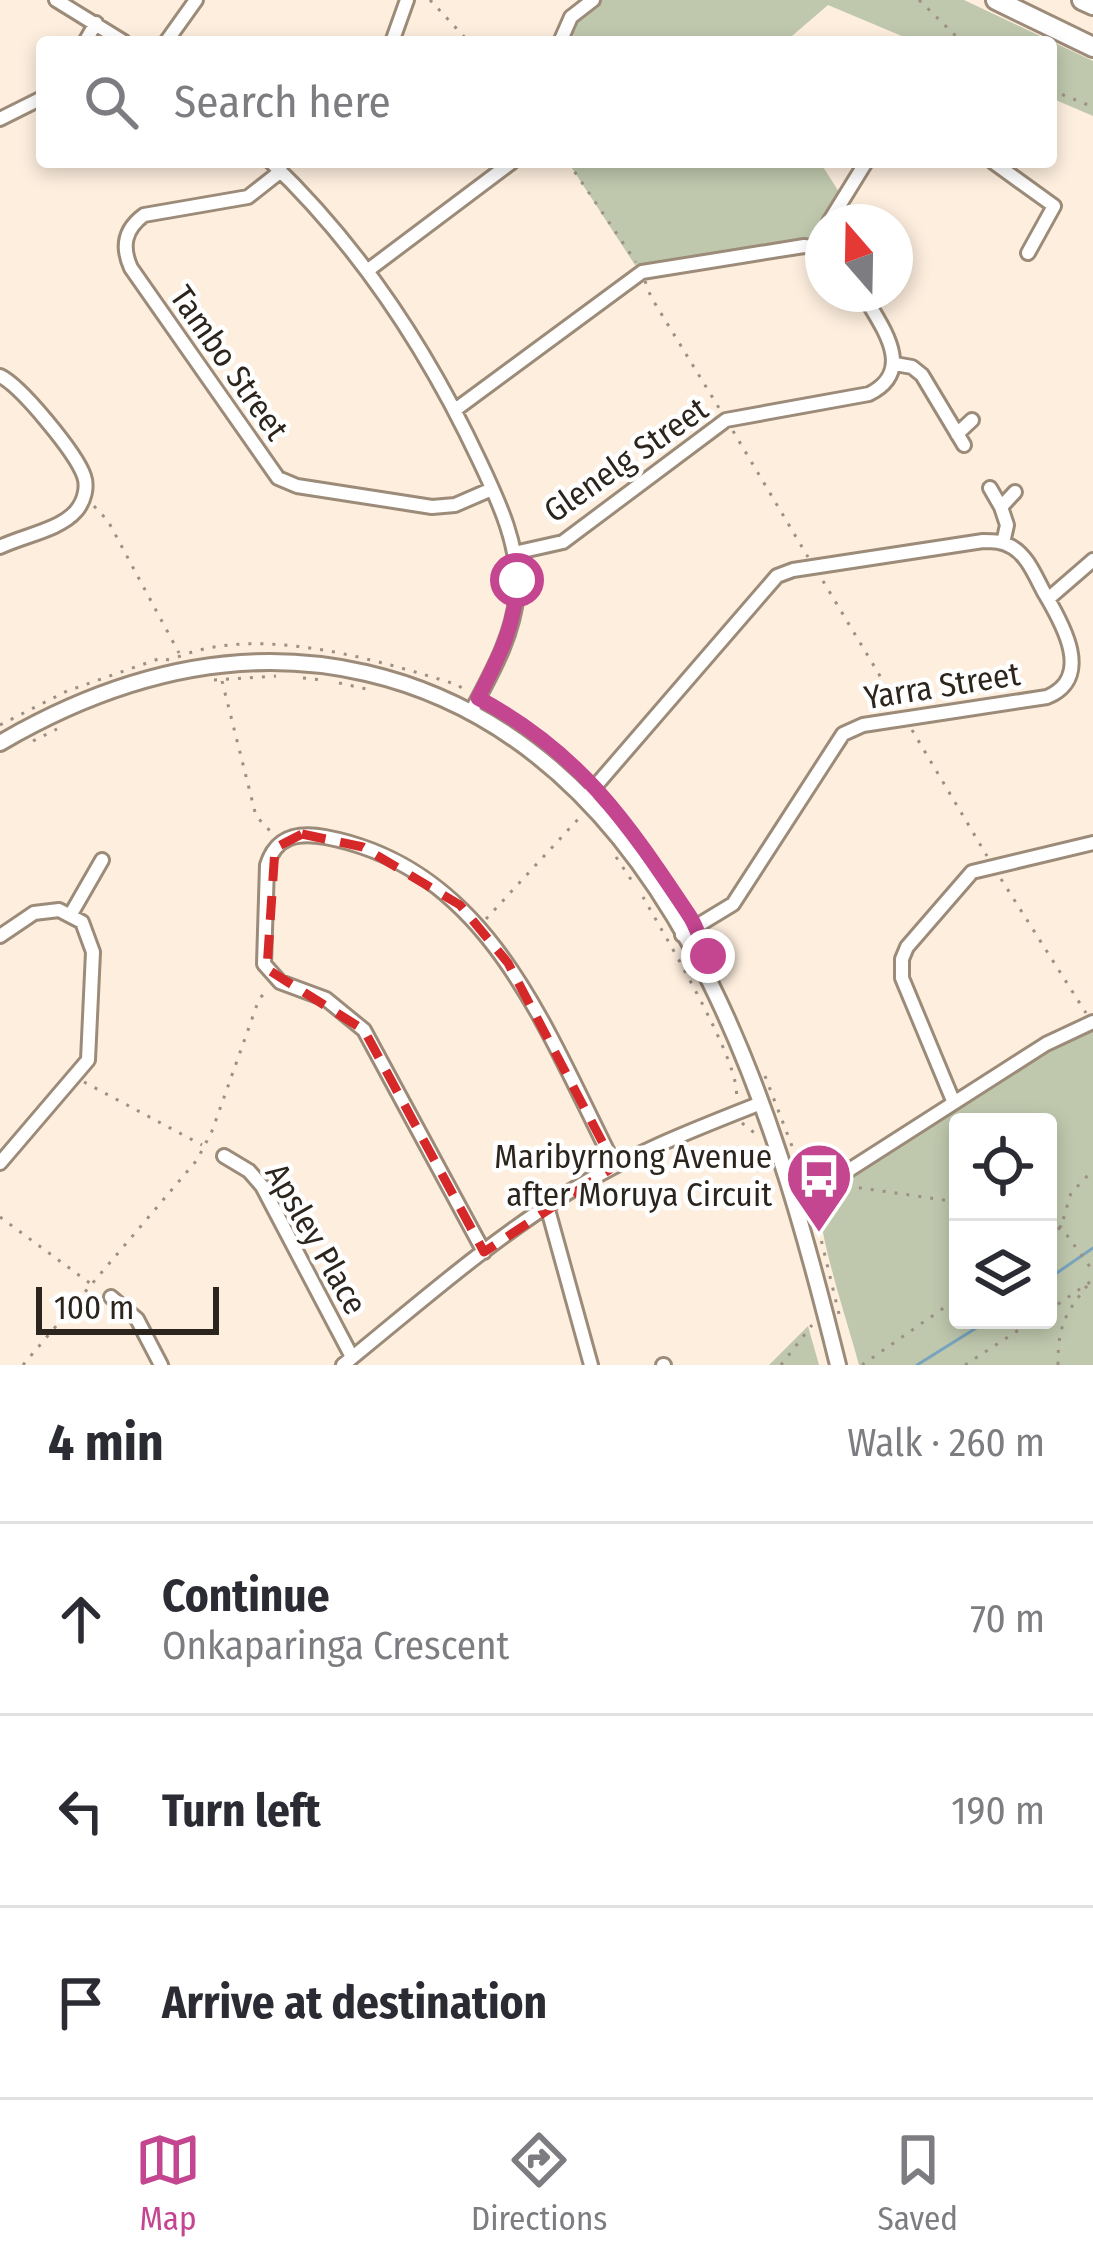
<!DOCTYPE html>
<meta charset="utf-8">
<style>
body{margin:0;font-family:"Fira Sans Condensed",sans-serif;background:#f2f2f3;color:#2b2b33}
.controls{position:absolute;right:36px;bottom:36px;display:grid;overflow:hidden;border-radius:12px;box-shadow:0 6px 18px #0003}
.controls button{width:108px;height:108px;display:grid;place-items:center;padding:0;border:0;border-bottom:3px solid #e1e1e2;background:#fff;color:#2b2b33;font:60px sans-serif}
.compass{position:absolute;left:805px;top:204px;width:108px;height:108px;border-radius:50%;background:#fff;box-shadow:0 6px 18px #0003;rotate:340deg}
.scale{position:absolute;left:36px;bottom:30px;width:183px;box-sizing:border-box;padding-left:12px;border:6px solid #2c251d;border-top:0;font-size:33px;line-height:42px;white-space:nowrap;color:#2c251d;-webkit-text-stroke:9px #fff;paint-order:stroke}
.stop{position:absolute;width:36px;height:36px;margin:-27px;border:9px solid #c44590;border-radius:50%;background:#fff}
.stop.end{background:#c44590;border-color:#fff;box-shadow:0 3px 12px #0008}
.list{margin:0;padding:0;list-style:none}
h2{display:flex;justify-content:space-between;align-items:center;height:156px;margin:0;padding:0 48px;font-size:51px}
h2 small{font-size:39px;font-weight:400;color:#7c7c81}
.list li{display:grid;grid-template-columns:78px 1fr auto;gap:36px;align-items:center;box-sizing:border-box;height:192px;padding:0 48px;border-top:3px solid #e1e1e2}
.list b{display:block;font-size:45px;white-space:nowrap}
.list p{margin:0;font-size:39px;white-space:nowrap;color:#7c7c81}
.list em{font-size:39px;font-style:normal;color:#7c7c81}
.icon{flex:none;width:66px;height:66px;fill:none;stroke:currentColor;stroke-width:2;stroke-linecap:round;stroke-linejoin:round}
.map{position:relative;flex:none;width:1093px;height:1365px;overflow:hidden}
.search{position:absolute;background:#fff;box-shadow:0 6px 18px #0003;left:36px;right:36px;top:36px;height:132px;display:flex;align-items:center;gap:30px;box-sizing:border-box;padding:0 42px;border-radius:12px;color:#7c7c81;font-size:45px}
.sheet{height:732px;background:#fff}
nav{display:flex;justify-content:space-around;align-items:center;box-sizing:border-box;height:168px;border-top:3px solid #e1e1e2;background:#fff;font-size:33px;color:#7c7c81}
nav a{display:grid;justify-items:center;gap:6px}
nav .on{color:#c44590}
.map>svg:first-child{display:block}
</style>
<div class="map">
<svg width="1093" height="1365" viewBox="0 0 1093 1365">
<rect width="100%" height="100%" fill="#fdeede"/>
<path fill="#bfc8ad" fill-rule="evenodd" d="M 601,0 L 964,0 L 1093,61 L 1093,116 L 1051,98 L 1051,42 L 916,42 L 828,5 L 785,42 L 566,42 L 574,19 Z
M 568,162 L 820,162 L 839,192 L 819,233 L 812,237 L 635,265 Z
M 1093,1029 L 1093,1365 L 859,1365 C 851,1333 817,1232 821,1207 C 822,1195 846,1181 855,1174 L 1056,1043 ZM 958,1122 L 1048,1122 L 1048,1320 L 958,1320 Z
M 808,1326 L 819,1365 L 769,1365 Z"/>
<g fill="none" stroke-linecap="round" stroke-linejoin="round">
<path stroke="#78a4be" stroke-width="3" d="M 1048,1279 L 1093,1248
M 917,1365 L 989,1320"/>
<g stroke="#9c8b78" stroke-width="18">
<path id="minor" d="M 56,0 L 124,42
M 85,42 L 96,23
M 166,42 L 196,0
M 392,42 L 407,0
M 560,42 L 571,17 L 593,0
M 0,119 L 42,98
M 271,162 C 360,247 428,351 480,462 C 499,502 520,547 517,593 C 513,637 491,674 471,712
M 993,162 L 1054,206 L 1028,253
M 281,171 L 248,197 L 144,215 C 125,229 121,246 131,268 L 278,478 L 297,486 L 432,507 L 455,505 L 492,489
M 829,222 L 866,162
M 367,271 L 512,162
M 895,364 L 912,367 L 922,375 L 964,445
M 0,376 C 21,386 76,453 84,476 C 88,487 84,502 76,511 C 60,530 22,536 0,547
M 455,410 L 642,272 L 804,246 L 823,248
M 957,434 L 972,420
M 990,488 L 1001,507
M 1003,543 L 1007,525 L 1001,507 L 1015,492
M 514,553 L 563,542 L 726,420 L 869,394 C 917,370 881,326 863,294
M 1048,599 L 1093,560
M 586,797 L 777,576 L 793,570 L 983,541 C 994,541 1002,541 1012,547 C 1028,556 1036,578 1045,594 C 1064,626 1093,678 1047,697 L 863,725 L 843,734 L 733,904 L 682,935
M 71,914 L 102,860
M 0,936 L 34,913 L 59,910 L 82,922 L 93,952 L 88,1060 L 0,1163
M 954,1103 L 902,978 L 902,959 L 907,947 L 972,872 L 1093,843
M 224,1156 L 249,1171 L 262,1186 L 352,1357
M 796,1204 L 1046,1044 L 1093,1022
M 547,1206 L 591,1365
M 484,1252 L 364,1030 L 326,999 L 280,982 L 264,964 L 267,865 C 276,836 298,832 325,837 C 491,868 546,1032 615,1166
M 111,1297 L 137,1319 L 161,1365
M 343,1365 C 416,1306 489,1241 569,1192 C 630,1154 695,1129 761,1103
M 663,1365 L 664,1365"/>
</g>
<g stroke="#9c8b78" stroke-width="20">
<path id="tertiary" d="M 0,743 C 113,677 236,643 366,673 C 669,743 773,1101 838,1365"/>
</g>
<g stroke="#9c8b78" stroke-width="24">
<path id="trunk" d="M 996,0 L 1093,47
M 1082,0 L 1093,5"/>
</g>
<path stroke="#9c9084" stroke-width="3" stroke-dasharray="3 9" stroke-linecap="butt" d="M 430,0 L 469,42
M 919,0 L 962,42
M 1051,90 L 1093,107
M 568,162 L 636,262
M 645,281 L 651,297 L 719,408
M 733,431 L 808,557
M 94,506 L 108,521 L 179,653
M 823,581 L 898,706
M 178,657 C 259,624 378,660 458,685 L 465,691
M 303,678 L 324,680
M 214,680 L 276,676
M 222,681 L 256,816 L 273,834
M 339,683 L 371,690
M 489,704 L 526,727 L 587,778
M 0,725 L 67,691 L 161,658 L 169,660
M 912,730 L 987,856
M 33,741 L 57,729
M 603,792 L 627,822 L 690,917
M 616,857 L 634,884
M 1001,879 L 1086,1013
M 643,897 C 662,931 744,1067 736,1098
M 486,919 L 581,816
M 765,1076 L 807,1185
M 84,1082 L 202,1145
M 742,1123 L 757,1135
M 847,1186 L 958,1202
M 813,1206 L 840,1318
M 0,1217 L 91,1284
M 1048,1221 L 1061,1227 L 1093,1271
M 1048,1236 L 1061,1227 L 1071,1193 L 1093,1170
M 1048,1311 L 1093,1280
M 23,1365 L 197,1160 L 212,1131 L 258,1002 L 267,988
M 781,1365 L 812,1325
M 862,1365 L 958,1298
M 965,1365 L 1034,1320
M 1058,1365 C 1058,1324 1065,1314 1090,1282"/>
<use href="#minor" stroke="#fff" stroke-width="12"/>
<use href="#tertiary" stroke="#fff" stroke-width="14"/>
<use href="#trunk" stroke="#fff" stroke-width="18"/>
</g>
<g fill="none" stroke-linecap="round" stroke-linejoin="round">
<path stroke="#c44590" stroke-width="15" d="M 517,580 C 516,625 498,659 478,698 C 580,752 627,822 689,915 C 698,928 700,943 708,956"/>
</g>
<path fill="none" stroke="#d62828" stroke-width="9" stroke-dasharray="24 15" stroke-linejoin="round" d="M 302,834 L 363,847 L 460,905 L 508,963 L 615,1166 L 484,1252 L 364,1030 L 267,969 L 275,848 Z"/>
<defs>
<g id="bus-pin" transform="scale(3.45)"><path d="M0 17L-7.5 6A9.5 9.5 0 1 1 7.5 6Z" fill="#c44590" stroke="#fff"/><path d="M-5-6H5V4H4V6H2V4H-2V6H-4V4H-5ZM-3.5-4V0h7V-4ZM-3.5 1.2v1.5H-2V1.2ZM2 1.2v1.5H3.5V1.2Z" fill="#fff"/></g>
</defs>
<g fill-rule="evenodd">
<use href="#bus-pin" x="819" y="1176"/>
</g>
<g text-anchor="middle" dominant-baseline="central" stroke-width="9" stroke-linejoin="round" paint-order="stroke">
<g font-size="33" fill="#2c251d" stroke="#fff">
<text transform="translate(229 363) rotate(55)">Tambo Street</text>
<text transform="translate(626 460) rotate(-35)">Glenelg Street</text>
<text transform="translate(942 686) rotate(-9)">Yarra Street</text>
<text transform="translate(316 1239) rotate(60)">Apsley Place</text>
</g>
<g font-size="33" fill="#2c251d" stroke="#fff" text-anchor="end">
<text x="772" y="1157">Maribyrnong Avenue<tspan x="772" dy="38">after Moruya Circuit</tspan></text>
</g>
</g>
</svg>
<div class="controls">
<button><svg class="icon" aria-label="locate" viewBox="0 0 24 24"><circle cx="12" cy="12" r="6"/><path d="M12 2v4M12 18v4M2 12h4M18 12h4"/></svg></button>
<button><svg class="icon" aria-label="layers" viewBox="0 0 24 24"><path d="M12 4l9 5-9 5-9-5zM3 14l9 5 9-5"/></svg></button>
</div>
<svg class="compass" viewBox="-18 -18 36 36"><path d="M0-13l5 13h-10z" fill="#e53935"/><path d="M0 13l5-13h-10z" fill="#7c7c81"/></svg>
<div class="scale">100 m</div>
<div class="stop" style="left:517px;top:580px"></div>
<div class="stop end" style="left:708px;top:956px"></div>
<div class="search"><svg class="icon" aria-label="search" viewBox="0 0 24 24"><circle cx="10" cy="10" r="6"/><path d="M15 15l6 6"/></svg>Search here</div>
</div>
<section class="sheet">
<h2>4 min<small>Walk · 260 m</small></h2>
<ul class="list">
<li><svg class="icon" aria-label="ahead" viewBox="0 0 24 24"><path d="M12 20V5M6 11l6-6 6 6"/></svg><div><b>Continue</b><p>Onkaparinga Crescent</p></div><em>70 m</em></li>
<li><svg class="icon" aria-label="left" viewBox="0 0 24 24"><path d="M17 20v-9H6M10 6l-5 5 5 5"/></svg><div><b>Turn left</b></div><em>190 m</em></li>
<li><svg class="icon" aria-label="arrive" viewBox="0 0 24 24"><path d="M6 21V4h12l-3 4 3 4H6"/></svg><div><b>Arrive at destination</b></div></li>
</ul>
</section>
<nav>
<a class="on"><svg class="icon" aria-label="map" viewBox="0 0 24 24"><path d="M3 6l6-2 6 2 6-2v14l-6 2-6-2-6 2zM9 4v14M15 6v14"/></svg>Map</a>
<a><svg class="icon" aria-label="directions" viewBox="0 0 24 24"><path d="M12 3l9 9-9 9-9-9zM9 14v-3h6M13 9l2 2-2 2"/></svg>Directions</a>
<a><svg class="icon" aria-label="saved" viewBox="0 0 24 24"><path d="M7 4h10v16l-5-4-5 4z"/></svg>Saved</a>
</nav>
